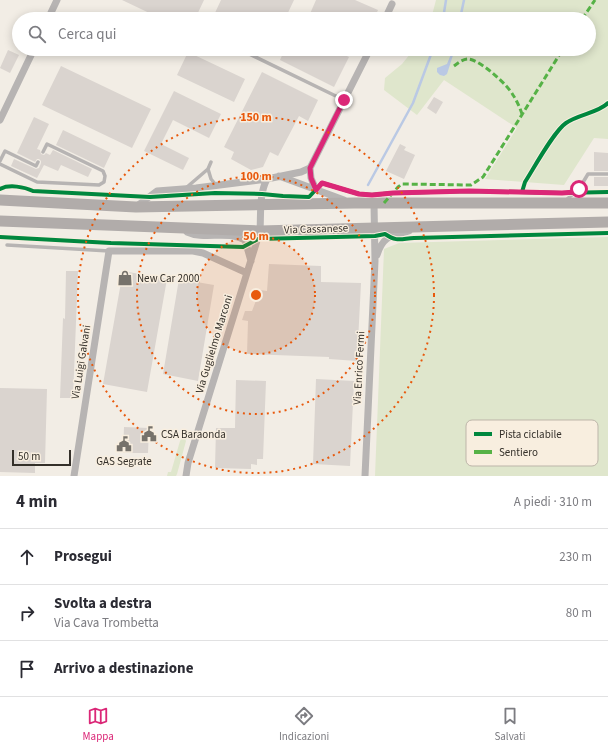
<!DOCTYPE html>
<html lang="it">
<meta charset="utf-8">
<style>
body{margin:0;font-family:"Source Sans 3",sans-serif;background:#f2f2f3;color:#2b2b33}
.scale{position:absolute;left:12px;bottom:10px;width:59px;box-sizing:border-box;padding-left:4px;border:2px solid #34302a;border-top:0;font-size:11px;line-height:14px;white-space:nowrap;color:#34302a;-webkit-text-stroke:3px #f8eedf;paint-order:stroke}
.stop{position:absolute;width:12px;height:12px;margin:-9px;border:3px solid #db2777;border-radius:50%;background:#fff}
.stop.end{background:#db2777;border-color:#fff;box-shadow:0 1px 4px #0008}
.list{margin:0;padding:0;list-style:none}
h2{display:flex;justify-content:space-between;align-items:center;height:52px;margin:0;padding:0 16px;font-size:17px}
h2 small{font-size:13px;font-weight:400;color:#7c7c81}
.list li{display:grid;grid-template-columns:26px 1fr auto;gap:12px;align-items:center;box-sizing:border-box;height:56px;padding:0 16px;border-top:1px solid #e1e1e2}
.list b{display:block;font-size:15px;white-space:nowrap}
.list p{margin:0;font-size:13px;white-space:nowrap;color:#7c7c81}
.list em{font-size:13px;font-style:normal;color:#7c7c81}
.icon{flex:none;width:22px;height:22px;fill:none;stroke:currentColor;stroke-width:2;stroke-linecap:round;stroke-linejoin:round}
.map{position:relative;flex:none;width:608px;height:476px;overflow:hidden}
.search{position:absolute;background:#fff;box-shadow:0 2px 10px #0003;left:12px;right:12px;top:12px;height:44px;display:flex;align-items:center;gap:10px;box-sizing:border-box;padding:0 14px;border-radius:22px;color:#7c7c81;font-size:15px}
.sheet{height:220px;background:#fff}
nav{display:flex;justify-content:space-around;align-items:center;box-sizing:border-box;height:56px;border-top:1px solid #e1e1e2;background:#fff;font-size:11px;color:#7c7c81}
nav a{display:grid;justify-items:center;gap:2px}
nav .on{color:#db2777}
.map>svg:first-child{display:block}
</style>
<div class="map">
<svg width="608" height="476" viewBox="0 0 608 476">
<rect width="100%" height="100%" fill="#f2ede5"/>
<path fill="#dfe6cc" d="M 436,0 L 608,0 L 608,139 L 594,138 L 564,185 L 485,179 L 517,128 L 444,80 L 417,115 L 384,90 L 385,78 L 402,64 L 414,49 L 589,49 L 589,19 L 431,19 Z
M 608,237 L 608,476 L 375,476 L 384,249 L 399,243 Z
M 182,438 L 185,439 L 186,441 L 177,474 L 176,476 L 167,476 L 168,472 L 171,472 L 180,441 Z"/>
<path fill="#bac9e4" d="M 453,49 L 455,49 L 447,74 L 444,76 L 440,75 L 437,72 L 437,68 L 447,64 Z"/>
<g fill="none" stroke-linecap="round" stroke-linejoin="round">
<path stroke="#bac9e4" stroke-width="2.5" d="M 443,19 L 446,0
M 460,19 L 464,0
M 368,185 L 413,103 L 433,49"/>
</g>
<path fill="#dad4cf" d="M 122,0 L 204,0 L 195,19 L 162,19 Z
M 221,0 L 294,0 L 285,19 L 223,19 L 214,15 Z
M 316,0 L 355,0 L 378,10 L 374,19 L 316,19 L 309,16 Z
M 285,49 L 332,49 L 349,57 L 334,87 L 280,60 Z
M 8,50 L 19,55 L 10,73 L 0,68 Z
M 188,52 L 245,79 L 234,102 L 177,75 Z
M 61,66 L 151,109 L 132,148 L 42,105 Z
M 262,72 L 318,100 L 308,121 L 299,116 L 278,156 L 270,152 L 263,167 L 251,170 L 231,159 L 234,152 L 224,147 Z
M 174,91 L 221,114 L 209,138 L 173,120 L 161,144 L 189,158 L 183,170 L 144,151 Z
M 434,97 L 443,102 L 436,114 L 427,108 Z
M 34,117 L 49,124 L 37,149 L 40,150 L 41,154 L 44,155 L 46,153 L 50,155 L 53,150 L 92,169 L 88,177 L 61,165 L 58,171 L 44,165 L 37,178 L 11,166 L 14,159 L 36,169 L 39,168 L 41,163 L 41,161 L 39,159 L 37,159 L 35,162 L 17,153 Z
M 63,130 L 111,153 L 104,168 L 56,145 Z
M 400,144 L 406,147 L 404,150 L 415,155 L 404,179 L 386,171 Z
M 594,152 L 608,153 L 608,171 L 594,171 Z
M 594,177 L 608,177 L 608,186 L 594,186 Z
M 269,264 L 321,266 L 321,282 L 361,283 L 357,361 L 329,359 L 329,357 L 247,354 L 248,321 L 242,320 L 245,311 L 252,311 L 260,290 L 267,291 Z
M 66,271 L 78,271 L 73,398 L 60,398 L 63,318 L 65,319 Z
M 123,271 L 167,279 L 147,392 L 103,384 Z
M 179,279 L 214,285 L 198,381 L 163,374 Z
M 316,379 L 354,381 L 350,466 L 313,464 Z
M 236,380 L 266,381 L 263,459 L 257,459 L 257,465 L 251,464 L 251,469 L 215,468 L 216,428 L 235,428 Z
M 0,388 L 47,389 L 45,463 L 35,463 L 35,473 L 0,472 Z
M 124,427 L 149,428 L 148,453 L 123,453 Z"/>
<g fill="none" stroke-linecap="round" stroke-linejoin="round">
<path stroke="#b5b2af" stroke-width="1.5" stroke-dasharray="3 2" stroke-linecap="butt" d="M 522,192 L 525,182 C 534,168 554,131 566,123 C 579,114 598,113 608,103"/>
<path stroke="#b7b4b3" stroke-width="3.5" d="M 239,49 L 344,100
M 0,161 L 5,151 L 36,166 L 38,162
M 0,164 L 37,182 L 99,185 L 104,182 L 105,176 L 103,171 L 47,144 L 43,152
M 208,169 L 211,179 L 216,185
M 187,187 L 208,169 L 211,162
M 566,200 L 579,189 L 588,174 L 608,174
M 7,245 L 109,251"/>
<path stroke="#b7b4b3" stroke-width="7" d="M 48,19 L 57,0
M 385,19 L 392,4
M 0,120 L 34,49
M 279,176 L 344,200
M 316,190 L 311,178 L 310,168 L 370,49
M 137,206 L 157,191 L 196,188 L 267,179 L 301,172 L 310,168
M 187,232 C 204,240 228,230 245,240 L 251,261
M 377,255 C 383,236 391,236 409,231
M 74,476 L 109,251 L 193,251 L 203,253 L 247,273
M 186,476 L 188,463 L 260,231 C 261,214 259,194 267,179
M 365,476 L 375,261 L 374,203"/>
<path stroke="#b1acaa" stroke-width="11" d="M 0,200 L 136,207 L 354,203 L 608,203
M 0,221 L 260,231 L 608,222"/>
<path stroke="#56b246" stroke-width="3" stroke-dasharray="6 3" stroke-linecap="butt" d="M 582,19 L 595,0
M 454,66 C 458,63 463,59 468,59 C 479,59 508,85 513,95 C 517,101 520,108 522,114
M 384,203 L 398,187 L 402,184 L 471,185 L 483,177 L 563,49"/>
<g stroke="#f8eedf" stroke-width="6">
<path id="cycleway" d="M 0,189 C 9,184 25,187 33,191 L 150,197 L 215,193 L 262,194 L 283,196 L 309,197 L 322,183 L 359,194 L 372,195 L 393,193 L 469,191 L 562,193 L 608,192
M 522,192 L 525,182 C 534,168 554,131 566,123 C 579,114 598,113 608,103
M 0,237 L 111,243 L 243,247 L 258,239 L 375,236 L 385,234 C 397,242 400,239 414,238 L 608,233"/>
</g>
<use href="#cycleway" stroke="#00873e" stroke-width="4"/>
</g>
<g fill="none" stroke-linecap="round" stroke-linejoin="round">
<path stroke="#db2777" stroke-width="5" d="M 344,100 L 310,168 L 311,178 L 316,190 L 322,183 L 359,194 L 372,195 L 393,193 L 469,191 L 562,193 L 575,192 L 579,189"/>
</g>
<circle cx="256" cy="295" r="59" fill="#e8590c" fill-opacity=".12"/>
<g fill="none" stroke="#e8590c" stroke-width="2" stroke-dasharray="2 4">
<circle cx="256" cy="295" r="59"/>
<circle cx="256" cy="295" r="119"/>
<circle cx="256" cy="295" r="178"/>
</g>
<defs>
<g id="shop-bare" transform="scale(1.2)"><path d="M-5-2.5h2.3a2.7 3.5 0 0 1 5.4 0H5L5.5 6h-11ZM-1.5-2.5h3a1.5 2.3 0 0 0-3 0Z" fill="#76726b" stroke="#f8eedf" stroke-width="2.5" paint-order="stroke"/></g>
<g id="civic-bare" transform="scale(1.2)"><path d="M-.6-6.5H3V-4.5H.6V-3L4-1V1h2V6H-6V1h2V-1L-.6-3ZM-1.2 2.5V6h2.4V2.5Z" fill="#76726b" stroke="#f8eedf" stroke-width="2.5" paint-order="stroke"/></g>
</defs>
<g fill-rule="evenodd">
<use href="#shop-bare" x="125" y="278"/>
<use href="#civic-bare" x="149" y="434"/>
<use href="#civic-bare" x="124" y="444"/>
</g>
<g text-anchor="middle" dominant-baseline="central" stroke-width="3" stroke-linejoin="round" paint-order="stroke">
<g font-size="11" fill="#34302a" stroke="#f8eedf">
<text transform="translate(316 229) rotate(-2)">Via Cassanese</text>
<text transform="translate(214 344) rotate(-73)">Via Guglielmo Marconi</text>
<text transform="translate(81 362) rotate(-81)">Via Luigi Galvani</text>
<text transform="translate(359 368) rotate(-87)">Via Enrico Fermi</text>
</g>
<g font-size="11" fill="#34302a" stroke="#f8eedf" text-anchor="start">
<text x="137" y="278">New Car 2000</text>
<text x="161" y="434">CSA Baraonda</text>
<text x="124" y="461" text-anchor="middle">GAS Segrate</text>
</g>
</g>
<rect x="466" y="420" width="132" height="46" rx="6" fill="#f8eedf" stroke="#bdb5a9" stroke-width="1"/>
<rect x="474" y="432" width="18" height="4" fill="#00873e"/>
<rect x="474" y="450" width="18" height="4" fill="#56b246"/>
<g font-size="11" fill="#34302a">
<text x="499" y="438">Pista ciclabile</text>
<text x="499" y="456">Sentiero</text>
</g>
<circle cx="256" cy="295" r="6" fill="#e8590c" stroke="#f8eedf" stroke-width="2"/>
<g font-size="12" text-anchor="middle" font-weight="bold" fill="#e8590c" stroke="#f8eedf" stroke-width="3" stroke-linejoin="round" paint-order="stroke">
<text x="256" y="121">150 m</text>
<text x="256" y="180">100 m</text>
<text x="256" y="240">50 m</text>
</g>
</svg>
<div class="scale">50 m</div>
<div class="stop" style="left:579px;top:189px"></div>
<div class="stop end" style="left:344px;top:100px"></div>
<div class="search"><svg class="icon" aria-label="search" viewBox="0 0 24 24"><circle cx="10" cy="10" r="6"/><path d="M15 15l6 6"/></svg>Cerca qui</div>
</div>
<section class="sheet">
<h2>4 min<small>A piedi · 310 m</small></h2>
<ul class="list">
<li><svg class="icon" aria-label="ahead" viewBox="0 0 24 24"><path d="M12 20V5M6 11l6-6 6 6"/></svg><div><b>Prosegui</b></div><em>230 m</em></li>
<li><svg class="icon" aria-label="right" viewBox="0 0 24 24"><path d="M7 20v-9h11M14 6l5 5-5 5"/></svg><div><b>Svolta a destra</b><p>Via Cava Trombetta</p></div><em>80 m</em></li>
<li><svg class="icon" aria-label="arrive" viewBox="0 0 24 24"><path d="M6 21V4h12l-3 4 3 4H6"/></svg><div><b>Arrivo a destinazione</b></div></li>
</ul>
</section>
<nav>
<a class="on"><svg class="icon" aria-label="map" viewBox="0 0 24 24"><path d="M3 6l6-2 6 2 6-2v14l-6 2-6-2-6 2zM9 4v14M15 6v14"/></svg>Mappa</a>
<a><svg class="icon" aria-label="directions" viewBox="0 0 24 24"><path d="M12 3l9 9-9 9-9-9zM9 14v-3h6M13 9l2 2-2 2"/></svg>Indicazioni</a>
<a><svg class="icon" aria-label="saved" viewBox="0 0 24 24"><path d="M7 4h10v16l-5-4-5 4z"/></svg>Salvati</a>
</nav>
